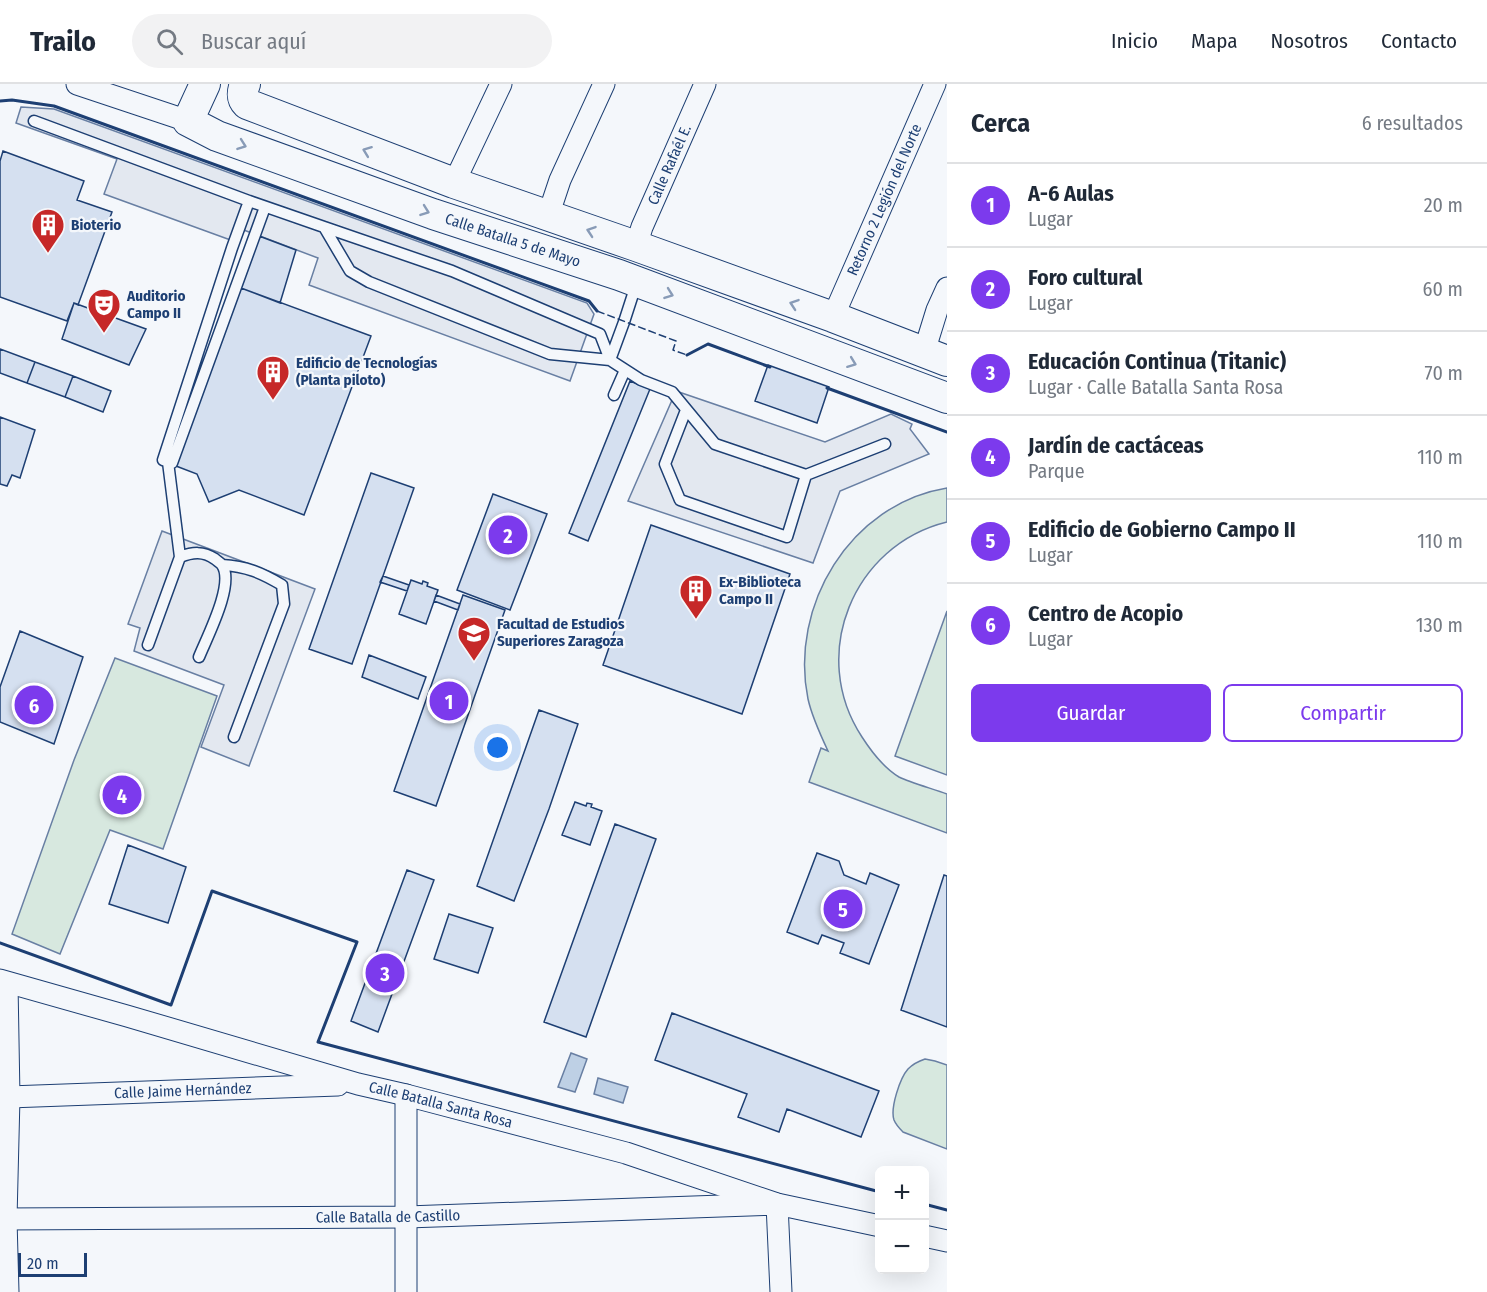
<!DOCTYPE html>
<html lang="es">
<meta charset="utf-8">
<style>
body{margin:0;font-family:"Fira Sans Condensed",sans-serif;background:#f2f2f3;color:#1f2937}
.controls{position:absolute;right:18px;bottom:18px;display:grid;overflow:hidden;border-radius:9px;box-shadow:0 6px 24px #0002}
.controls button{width:54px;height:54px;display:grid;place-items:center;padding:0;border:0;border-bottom:2px solid #e0e1e3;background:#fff;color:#1f2937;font:30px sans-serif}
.scale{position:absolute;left:18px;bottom:15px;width:69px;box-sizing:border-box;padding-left:6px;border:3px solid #1d3f73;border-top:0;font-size:16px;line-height:21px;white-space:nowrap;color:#1d3f73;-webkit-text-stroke:4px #f4f7fb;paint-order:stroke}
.you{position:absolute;left:498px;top:664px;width:21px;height:21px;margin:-15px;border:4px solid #fff;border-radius:50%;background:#1a73e8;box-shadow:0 0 0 9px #1a73e833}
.badge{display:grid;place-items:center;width:39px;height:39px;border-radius:50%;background:#7c3aed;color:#fff;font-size:20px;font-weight:700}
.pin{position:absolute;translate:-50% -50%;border:3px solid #fff;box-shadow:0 2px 6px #0006}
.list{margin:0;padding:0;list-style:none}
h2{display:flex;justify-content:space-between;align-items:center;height:78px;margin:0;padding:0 24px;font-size:26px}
h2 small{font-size:20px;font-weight:400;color:#747a83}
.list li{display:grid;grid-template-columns:39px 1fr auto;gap:18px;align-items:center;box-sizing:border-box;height:84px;padding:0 24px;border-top:2px solid #e0e1e3}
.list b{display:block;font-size:22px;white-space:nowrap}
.list p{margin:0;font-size:20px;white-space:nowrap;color:#747a83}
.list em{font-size:20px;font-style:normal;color:#747a83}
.actions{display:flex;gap:12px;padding:18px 24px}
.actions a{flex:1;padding:14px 0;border:2px solid #7c3aed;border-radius:9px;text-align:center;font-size:21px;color:#7c3aed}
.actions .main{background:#7c3aed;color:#fff}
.icon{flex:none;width:33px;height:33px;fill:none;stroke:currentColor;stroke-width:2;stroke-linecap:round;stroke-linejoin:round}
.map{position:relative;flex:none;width:947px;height:1208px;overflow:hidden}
header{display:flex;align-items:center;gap:36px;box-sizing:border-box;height:84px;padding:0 30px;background:#fff;border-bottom:2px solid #e0e1e3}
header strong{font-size:28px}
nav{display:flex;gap:33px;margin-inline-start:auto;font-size:21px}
.search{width:420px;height:54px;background:#f2f2f3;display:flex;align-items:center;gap:15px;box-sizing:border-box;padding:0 21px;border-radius:33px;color:#747a83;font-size:22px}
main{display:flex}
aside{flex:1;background:#fff}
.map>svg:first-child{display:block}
</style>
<header>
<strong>Trailo</strong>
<div class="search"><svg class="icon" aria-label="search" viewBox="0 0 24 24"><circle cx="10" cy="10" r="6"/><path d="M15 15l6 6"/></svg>Buscar aquí</div>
<nav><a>Inicio</a><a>Mapa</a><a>Nosotros</a><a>Contacto</a></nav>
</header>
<main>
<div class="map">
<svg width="947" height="1208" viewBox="0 0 947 1208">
<rect width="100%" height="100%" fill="#f4f7fb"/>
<path fill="#d7e8df" stroke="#687fa3" stroke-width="1.5" d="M 947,404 L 947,438 C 853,461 808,571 862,653 C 871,667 884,684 899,693 C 911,699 934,705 947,710 L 947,749 L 809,698 L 821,664 L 828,667 C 820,650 812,633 808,615 C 789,522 850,420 947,404 Z
M 947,527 L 947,691 L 895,672 Z
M 115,574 L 217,612 L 163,765 L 110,746 L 60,870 L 12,850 L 74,676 Z
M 925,975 L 935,977 L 947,981 L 947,1065 L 903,1048 C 899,1044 896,1041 894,1036 C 890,1024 900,994 908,985 C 913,980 919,977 925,975 Z"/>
<path fill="#e3e8f0" stroke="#687fa3" stroke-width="1.5" d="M 21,23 L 54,25 L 587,219 L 594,230 L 570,297 L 309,201 L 318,174 L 241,145 L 236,158 L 104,110 L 117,75 L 16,39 Z
M 676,307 L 825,358 L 891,330 L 912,340 L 910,345 L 929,370 L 840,407 L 813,479 L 628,417 Z
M 162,447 L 315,505 L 249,682 L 201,663 L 224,601 L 134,567 L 140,544 L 128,540 Z"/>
<path fill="#bed0e5" stroke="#687fa3" stroke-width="1.5" d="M 571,969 L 587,975 L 575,1008 L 558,1003 Z
M 598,994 L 628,1003 L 623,1019 L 594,1010 Z"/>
<path fill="#d5e0f0" stroke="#1d3f73" stroke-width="1.5" d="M 3,67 L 84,97 L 77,116 L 112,128 L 78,221 L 74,219 L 67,237 L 0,213 L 0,77 Z
M 259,152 L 296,166 L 280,219 L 241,204 Z
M 241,204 L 371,252 L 304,431 L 239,406 L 209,418 L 197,390 L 176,382 Z
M 74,219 L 146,245 L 129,281 L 62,255 Z
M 0,265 L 35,278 L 27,299 L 0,289 Z
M 35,278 L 73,292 L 65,313 L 27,299 Z
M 768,281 L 829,303 L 817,339 L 755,317 Z
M 73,292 L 111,307 L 103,328 L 65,313 Z
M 630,297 L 650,305 L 588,457 L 569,449 Z
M 0,333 L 35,346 L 20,394 L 12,391 L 7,402 L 0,400 Z
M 371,389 L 414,404 L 352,580 L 309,565 Z
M 493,410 L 547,430 L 510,526 L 457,506 Z
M 651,441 L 790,490 L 742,630 L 603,581 Z
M 383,492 L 409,501 L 407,507 L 380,498 Z
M 411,496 L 422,500 L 423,497 L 428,499 L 427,502 L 438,506 L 426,540 L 399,530 Z
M 436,511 L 460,520 L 458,526 L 434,517 Z
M 463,511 L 505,526 L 436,722 L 394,707 Z
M 20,547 L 83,573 L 54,660 L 0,638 L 0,603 Z
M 369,571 L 426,593 L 418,615 L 362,593 Z
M 539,626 L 578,640 L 549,725 L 514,817 L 477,802 Z
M 575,718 L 586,722 L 587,719 L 592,720 L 591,723 L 602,727 L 590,761 L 562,751 Z
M 615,740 L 656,755 L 586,953 L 544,938 Z
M 128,761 L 186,783 L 168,839 L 109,820 Z
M 817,769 L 839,777 L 844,791 L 866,800 L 870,789 L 899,801 L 869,880 L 840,869 L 844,859 L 822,851 L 818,860 L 787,848 Z
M 407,786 L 434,796 L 378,948 L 351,937 Z
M 944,791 L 947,792 L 947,943 L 901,926 Z
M 449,830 L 493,844 L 478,889 L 434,875 Z
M 672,929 L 879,1007 L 861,1053 L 787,1025 L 779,1048 L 738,1033 L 747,1010 L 655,976 Z"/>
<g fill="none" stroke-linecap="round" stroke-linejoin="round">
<g stroke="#1d3f73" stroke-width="13">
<path id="lane" d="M 34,37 L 249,117
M 265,123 L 172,379 L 163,376 L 232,164 L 249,117 L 324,143
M 324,143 L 452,187 L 600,250 L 610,276 L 550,270 L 369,198 L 350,187 Z
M 636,201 L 624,238 L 610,276 L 641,296 L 672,308 L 715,360 L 806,391 L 885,360
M 614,311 L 625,286
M 686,326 L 665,380 L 680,416 L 787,453 L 806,391
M 180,473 C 193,468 203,467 215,475 C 217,477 220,478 222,481 C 235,500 207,553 199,573
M 222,481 C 246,482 262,489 282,501 L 284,520 L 234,653
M 148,561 L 180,473 L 168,378"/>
</g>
<g stroke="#1d3f73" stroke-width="23">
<g id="street">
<path d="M 77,0 L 188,37"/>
<path d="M 454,99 L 501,0"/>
<path d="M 548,132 L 560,96 L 604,0"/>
<path id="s1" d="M 636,162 L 642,143 L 705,0"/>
<path id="s2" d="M 833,233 L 935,0"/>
<path d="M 924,268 L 937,226 L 947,204"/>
<path id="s3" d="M 0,896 L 127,932 L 358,1000 L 406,1011 L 626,1069 L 777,1120 L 880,1142"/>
<path d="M 7,899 L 9,1013 L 6,1135 L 8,1208"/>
<path id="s4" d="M 9,1013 L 338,1001"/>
<path id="s5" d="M 0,1135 L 407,1133 L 777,1120 L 781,1208"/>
<path d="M 924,1152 L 947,1157"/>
<path d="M 406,1208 L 406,1011"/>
</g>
</g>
<g stroke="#1d3f73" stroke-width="32">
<g id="secondary">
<path id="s6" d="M 205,0 L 188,37 L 217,52 L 433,130 L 619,191 L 947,314"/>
<path d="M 245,0 C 242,8 241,14 247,20 L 454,99 L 636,162 L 833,233 L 947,277"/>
</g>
</g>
<use href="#lane" stroke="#f4f7fb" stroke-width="10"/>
<use href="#street" stroke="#f4f7fb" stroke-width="21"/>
<use href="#secondary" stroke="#f4f7fb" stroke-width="30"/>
<path stroke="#1d3f73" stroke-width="1.5" stroke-dasharray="8 3" stroke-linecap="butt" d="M 597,227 L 676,257 L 673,266 L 687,271"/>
<path stroke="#1d3f73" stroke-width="3" d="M 0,17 L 12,16 L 54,22 L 589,217 L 597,227
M 687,271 L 708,260 L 770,283
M 827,304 L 947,348
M 0,859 L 171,921 L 212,807 L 357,858 L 318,958 L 880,1108
M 924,1120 L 947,1126"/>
</g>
<defs><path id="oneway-chevron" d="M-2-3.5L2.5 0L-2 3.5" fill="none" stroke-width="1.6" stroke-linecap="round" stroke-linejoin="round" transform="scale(1.5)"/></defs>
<g stroke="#889bb7">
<use href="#oneway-chevron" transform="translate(242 61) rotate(20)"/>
<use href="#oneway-chevron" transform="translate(367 67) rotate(-159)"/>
<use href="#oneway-chevron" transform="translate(425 127) rotate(20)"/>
<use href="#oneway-chevron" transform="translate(591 147) rotate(-161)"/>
<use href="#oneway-chevron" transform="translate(669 210) rotate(20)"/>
<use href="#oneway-chevron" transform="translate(794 220) rotate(-161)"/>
<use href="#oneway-chevron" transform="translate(852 279) rotate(21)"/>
</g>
<defs>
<g id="building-pin" transform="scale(1.725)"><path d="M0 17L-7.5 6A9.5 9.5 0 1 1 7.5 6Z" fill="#c62828" stroke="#f4f7fb"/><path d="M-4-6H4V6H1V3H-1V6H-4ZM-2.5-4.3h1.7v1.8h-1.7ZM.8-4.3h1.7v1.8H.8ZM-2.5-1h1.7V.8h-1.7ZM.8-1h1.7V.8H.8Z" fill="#fff"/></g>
<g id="theatre-pin" transform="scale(1.725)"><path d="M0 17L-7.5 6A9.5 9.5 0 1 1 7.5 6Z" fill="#c62828" stroke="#f4f7fb"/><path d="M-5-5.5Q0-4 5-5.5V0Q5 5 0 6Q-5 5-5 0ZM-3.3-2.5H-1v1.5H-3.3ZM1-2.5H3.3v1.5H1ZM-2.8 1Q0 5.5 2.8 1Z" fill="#fff"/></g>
<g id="university-pin" transform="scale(1.725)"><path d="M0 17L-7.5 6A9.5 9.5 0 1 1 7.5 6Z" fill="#c62828" stroke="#f4f7fb"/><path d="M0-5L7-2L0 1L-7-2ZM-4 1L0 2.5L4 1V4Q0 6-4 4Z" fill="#fff"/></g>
</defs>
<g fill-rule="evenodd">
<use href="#building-pin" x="48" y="141"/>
<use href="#theatre-pin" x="104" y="221"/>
<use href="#building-pin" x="273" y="288"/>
<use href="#building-pin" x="696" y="507"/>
<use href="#university-pin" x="474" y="549"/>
</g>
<g text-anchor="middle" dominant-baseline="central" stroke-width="4.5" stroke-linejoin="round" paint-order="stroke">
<g font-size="15" fill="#1d3f73" stroke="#f4f7fb">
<text stroke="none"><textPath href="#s1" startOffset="88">Calle Rafaél E.</textPath></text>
<text stroke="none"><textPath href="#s2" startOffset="128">Retorno 2 Legión del Norte</textPath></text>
<text stroke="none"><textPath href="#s6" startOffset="387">Calle Batalla 5 de Mayo</textPath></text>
<text stroke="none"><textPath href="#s4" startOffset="174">Calle Jaime Hernández</textPath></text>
<text stroke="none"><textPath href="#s3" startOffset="458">Calle Batalla Santa Rosa</textPath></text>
<text stroke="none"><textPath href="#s5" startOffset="388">Calle Batalla de Castillo</textPath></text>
</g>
<g font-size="15" font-weight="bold" fill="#1d3f73" stroke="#f4f7fb" text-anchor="start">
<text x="71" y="141">Bioterio</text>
<text x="127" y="212">Auditorio<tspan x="127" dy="17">Campo II</tspan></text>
<text x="296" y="279">Edificio de Tecnologías<tspan x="296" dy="17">(Planta piloto)</tspan></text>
<text x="719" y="498">Ex-Biblioteca<tspan x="719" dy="17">Campo II</tspan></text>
<text x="497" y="540">Facultad de Estudios<tspan x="497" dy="17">Superiores Zaragoza</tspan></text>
</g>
</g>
</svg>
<div class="controls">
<button>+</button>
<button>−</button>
</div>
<div class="scale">20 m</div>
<div class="you"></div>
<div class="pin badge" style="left:449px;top:617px">1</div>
<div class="pin badge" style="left:508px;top:451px">2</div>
<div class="pin badge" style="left:385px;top:889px">3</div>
<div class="pin badge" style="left:122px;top:711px">4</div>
<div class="pin badge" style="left:843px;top:825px">5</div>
<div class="pin badge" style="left:34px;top:621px">6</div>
</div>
<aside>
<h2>Cerca<small>6 resultados</small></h2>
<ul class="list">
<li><span class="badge">1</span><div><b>A-6 Aulas</b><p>Lugar</p></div><em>20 m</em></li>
<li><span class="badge">2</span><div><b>Foro cultural</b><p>Lugar</p></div><em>60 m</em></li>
<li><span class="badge">3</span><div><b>Educación Continua (Titanic)</b><p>Lugar · Calle Batalla Santa Rosa</p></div><em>70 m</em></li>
<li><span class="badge">4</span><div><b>Jardín de cactáceas</b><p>Parque</p></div><em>110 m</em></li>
<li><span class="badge">5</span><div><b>Edificio de Gobierno Campo II</b><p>Lugar</p></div><em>110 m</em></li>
<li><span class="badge">6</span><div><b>Centro de Acopio</b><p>Lugar</p></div><em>130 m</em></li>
</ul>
<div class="actions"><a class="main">Guardar</a><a>Compartir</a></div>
</aside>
</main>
